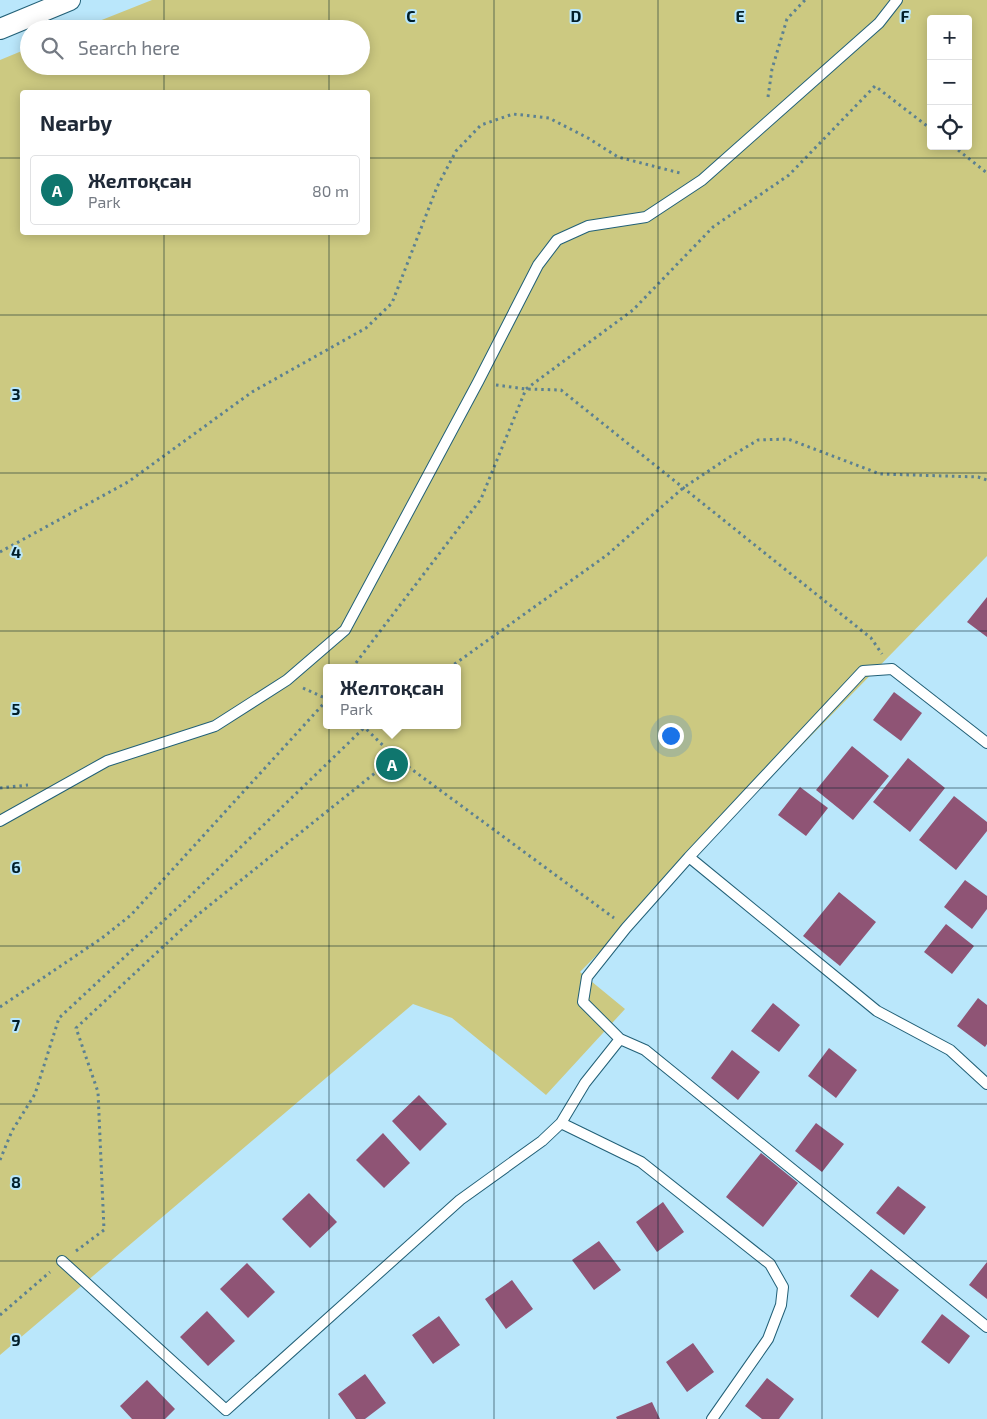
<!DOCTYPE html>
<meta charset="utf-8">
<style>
body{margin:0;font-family:"Exo 2",sans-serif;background:#f6f6f7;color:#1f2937}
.controls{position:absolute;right:15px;top:15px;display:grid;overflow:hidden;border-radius:5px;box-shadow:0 2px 12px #0003}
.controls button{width:45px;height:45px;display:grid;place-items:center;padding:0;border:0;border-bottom:1px solid #e0e1e3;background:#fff;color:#1f2937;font:25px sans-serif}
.you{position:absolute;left:670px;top:735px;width:18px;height:18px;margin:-12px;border:4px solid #fff;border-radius:50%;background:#1a73e8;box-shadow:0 0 0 8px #1a73e833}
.badge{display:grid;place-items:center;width:32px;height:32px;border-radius:50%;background:#0f766e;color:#fff;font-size:16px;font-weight:700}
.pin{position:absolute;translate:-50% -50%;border:2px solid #fff;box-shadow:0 1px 5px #0006}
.popup{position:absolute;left:323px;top:664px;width:138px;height:65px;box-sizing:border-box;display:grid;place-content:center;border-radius:5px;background:#fff;filter:drop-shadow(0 1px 4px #0005);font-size:16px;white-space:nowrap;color:#747a83}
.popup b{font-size:19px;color:#1f2937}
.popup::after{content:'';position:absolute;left:50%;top:100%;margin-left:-10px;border:10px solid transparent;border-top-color:#fff}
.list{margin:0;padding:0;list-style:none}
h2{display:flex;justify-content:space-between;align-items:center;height:65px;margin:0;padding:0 20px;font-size:21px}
h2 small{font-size:16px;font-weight:400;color:#747a83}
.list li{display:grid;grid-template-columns:32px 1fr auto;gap:15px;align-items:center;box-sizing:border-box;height:70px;margin:0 10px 10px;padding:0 10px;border:1px solid #e0e1e3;border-radius:5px}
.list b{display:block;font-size:19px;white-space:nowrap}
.list p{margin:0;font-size:16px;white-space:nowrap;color:#747a83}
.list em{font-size:16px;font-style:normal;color:#747a83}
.icon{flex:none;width:28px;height:28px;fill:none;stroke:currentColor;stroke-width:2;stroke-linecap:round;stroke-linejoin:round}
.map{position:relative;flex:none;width:987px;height:1419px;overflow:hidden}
.search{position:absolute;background:#fff;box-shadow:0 2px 12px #0003;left:20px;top:20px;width:350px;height:55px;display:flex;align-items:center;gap:12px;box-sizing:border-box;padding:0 18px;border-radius:28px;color:#747a83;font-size:19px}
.panel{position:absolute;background:#fff;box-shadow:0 2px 12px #0003;left:20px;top:90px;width:350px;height:145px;border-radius:5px}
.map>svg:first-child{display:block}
</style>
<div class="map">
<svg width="987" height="1419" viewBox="0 0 987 1419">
<rect width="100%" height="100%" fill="#bae7fb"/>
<path fill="#ccc981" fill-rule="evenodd" d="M 152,0 L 987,0 L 987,556 L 580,972 L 625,1009 L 546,1095 L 452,1018 L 413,1004 L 0,1355 L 0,60 L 29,48 L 29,66 L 361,66 L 361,29 L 79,29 ZM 931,19 L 968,19 L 968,146 L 931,146 ZM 22,92 L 368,92 L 368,232 L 22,232 ZM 327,668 L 457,668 L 457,725 L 327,725 Z"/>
<path fill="#8f5475" d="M 987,597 L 987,637 L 967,622 Z
M 894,692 L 922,713 L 901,741 L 873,720 Z
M 852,746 L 889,776 L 853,820 L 816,790 Z
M 908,758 L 945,788 L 910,832 L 873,802 Z
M 800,787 L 828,808 L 806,836 L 778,815 Z
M 954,796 L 987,822 L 987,831 L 956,870 L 919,840 Z
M 965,880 L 987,896 L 987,909 L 972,929 L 944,907 Z
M 839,892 L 876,922 L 840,966 L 803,936 Z
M 946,924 L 974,946 L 952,974 L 924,952 Z
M 978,998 L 987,1005 L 987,1044 L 985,1047 L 957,1026 Z
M 773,1003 L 800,1025 L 779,1052 L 751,1031 Z
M 829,1048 L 857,1070 L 836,1098 L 808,1076 Z
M 732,1050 L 760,1072 L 738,1100 L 711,1078 Z
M 419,1095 L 447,1124 L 420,1151 L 392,1121 Z
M 816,1123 L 844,1144 L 822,1172 L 795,1151 Z
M 383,1133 L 410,1163 L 384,1188 L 356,1160 Z
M 761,1153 L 798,1183 L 763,1227 L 726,1197 Z
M 898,1186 L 926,1207 L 904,1235 L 876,1213 Z
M 309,1193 L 337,1222 L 310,1248 L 282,1219 Z
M 663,1202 L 684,1232 L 657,1252 L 636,1222 Z
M 599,1241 L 621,1270 L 594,1290 L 572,1260 Z
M 987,1262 L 987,1299 L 969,1285 Z
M 247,1263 L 275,1292 L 248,1318 L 220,1289 Z
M 871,1269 L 899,1290 L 878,1318 L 850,1296 Z
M 512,1280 L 533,1309 L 506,1329 L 485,1299 Z
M 207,1311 L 235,1341 L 208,1366 L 180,1337 Z
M 942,1314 L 970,1336 L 949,1364 L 921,1342 Z
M 439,1316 L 460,1345 L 433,1364 L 412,1335 Z
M 693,1343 L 714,1372 L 687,1392 L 666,1362 Z
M 365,1374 L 386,1403 L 365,1419 L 356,1419 L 338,1394 Z
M 767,1378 L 794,1399 L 779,1419 L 762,1419 L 745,1406 Z
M 147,1380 L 175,1409 L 165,1419 L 132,1419 L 120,1406 Z
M 652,1402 L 660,1419 L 617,1419 L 616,1417 Z"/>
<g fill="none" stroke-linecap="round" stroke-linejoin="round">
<g stroke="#226077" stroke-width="12">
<path id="lane" d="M 987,743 L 892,669 L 863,671 L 689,857 L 877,1011 L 950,1050 L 987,1084
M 0,821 L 107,761 L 215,726 L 287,680 L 345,630 L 478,382 L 538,265 L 557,240 L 588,226 L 646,217 L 702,180 L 879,23 L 897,0
M 620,1039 L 583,1002 L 587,977 L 626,928 L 689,857
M 561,1123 L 641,1162 L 770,1264 L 783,1287 L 781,1305 L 768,1339 L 712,1419
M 62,1261 L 226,1410 L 460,1200 L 542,1141 L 561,1123 L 585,1083 L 620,1039 L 645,1050 L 987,1327"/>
</g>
<g stroke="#226077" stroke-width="22">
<path id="street" d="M 0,29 L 70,0"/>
</g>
<path stroke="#5c8191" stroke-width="3" stroke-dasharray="2.5 4" stroke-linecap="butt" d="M 768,97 L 772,69 L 787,19 L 805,0
M 953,146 L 987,173
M 496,385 L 526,389 L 561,390 L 871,638 L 882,654
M 0,552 L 128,482 L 252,392 L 366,328 L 392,303 L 437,187 L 456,151 L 481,125 L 513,114 L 549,118 L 588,138 L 618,157 L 680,173
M 352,668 L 481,499 L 526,389 L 633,310 L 713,227 L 789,175 L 875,86 L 931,129
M 449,668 L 607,555 L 683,488 L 728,458 L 758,440 L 788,439 L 880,474 L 978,477 L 987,480
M 303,688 L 327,699
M 362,725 L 395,757
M 0,788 L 28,785
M 0,1007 L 102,938 L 131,915 L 327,700
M 0,1160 L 12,1131 L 35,1094 L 59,1018 L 187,899 L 367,725
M 76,1251 L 104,1230 L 98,1092 L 76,1028 L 195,917 L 395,757 L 614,918
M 0,1315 L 50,1272"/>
<use href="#lane" stroke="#fff" stroke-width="10"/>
<use href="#street" stroke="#fff" stroke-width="20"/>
</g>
<path fill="none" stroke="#001e2a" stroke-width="1" stroke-opacity="0.55" d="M 164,0 L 164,29M 329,0 L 329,29M 494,0 L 494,1419M 658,0 L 658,1419M 822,0 L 822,1419M 164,66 L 164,92M 329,66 L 329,92M 0,158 L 22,158M 368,158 L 987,158M 164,232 L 164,1419M 329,232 L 329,1419M 0,315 L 987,315M 0,473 L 987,473M 0,631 L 987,631M 0,788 L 987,788M 0,946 L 987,946M 0,1104 L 987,1104M 0,1261 L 987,1261"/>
<g font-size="16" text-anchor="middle" font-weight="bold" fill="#001e2a" stroke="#bae7fb" stroke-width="4" stroke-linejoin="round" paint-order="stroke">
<text x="411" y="22">C</text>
<text x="576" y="22">D</text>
<text x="740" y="22">E</text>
<text x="905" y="22">F</text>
<text x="16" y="400">3</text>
<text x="16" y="558">4</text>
<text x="16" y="715">5</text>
<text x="16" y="873">6</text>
<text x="16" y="1031">7</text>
<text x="16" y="1188">8</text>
<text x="16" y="1346">9</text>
</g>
</svg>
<div class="controls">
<button>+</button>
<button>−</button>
<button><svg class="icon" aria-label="locate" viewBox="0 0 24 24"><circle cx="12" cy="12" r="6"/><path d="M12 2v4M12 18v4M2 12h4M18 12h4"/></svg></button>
</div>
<div class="you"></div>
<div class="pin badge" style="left:392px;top:764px">A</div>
<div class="popup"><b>Желтоқсан</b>Park</div>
<div class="search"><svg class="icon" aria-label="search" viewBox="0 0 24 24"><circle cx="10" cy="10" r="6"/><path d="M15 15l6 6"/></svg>Search here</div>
<section class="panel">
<h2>Nearby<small></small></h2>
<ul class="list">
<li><span class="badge">A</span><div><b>Желтоқсан</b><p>Park</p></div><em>80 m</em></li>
</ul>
</section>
</div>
